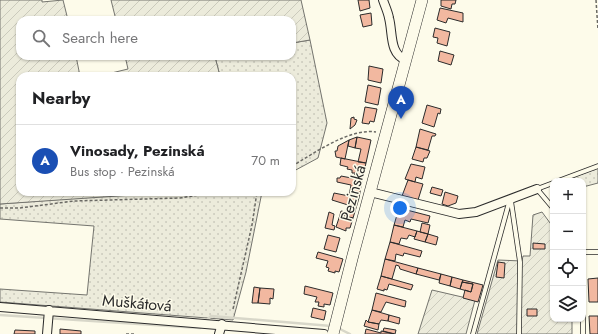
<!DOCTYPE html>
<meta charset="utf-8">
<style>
body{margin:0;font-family:Jost,sans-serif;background:#f2f2f2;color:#202124}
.controls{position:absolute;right:12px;bottom:12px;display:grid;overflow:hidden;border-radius:8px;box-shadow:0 1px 3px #0004}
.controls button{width:36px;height:36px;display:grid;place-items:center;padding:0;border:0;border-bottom:1px solid #e0e0e0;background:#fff;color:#202124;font:20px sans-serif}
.you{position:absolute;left:400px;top:208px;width:14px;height:14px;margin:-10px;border:3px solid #fff;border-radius:50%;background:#1a73e8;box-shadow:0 0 0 6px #1a73e833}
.badge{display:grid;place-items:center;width:26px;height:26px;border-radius:50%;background:#7c3aed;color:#fff;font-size:13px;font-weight:700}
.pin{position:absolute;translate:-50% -33px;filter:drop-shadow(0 1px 2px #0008)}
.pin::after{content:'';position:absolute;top:21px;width:14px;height:12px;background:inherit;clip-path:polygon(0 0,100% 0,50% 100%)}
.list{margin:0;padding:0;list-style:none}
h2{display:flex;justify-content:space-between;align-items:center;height:52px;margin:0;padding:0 16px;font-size:17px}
h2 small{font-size:13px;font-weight:400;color:#757577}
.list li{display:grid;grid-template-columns:26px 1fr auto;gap:12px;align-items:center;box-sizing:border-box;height:72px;padding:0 16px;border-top:1px solid #e0e0e0}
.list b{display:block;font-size:15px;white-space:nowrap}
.list p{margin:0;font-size:13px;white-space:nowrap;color:#757577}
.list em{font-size:13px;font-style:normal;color:#757577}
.icon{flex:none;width:22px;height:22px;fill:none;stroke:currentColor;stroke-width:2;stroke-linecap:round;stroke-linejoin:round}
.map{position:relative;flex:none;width:598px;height:334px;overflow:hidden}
.search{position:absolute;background:#fff;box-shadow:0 1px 3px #0004;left:16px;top:16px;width:280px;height:44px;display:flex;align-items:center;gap:10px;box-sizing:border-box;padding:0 14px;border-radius:12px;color:#757577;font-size:15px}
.panel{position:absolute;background:#fff;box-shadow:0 1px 3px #0004;left:16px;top:72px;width:280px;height:124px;border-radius:12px}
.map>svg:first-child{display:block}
</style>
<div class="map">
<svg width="598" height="334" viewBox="0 0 598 334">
<defs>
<pattern id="grass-dots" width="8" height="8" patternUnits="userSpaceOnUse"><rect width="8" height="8" fill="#ecebdb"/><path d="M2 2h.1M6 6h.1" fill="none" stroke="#cbcabc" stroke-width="1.8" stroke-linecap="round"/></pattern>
<pattern id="garden-furrows" width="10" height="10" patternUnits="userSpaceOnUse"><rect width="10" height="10" fill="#ecebdb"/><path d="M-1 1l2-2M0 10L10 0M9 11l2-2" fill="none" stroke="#cbcabc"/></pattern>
</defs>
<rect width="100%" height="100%" fill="#fdfbea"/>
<path fill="url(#grass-dots)" stroke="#74746e" d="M 310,40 L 327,123 L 318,158 L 292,172 L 292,76 L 220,76 L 215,57 L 292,56 L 292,43 Z
M 598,168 L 598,183 L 583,187 L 583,181 L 563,181 Z
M 156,192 L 262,192 L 246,272 L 233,320 L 0,302 L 0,289 L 87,295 L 94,226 L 0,219 L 0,204 Z"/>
<path fill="url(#garden-furrows)" stroke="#74746e" d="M 0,0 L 42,0 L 42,2 L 63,0 L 68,20 L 20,20 L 20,56 L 76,56 L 80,76 L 20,76 L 20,192 L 177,192 L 0,204 Z
M 111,0 L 301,0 L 310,40 L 292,43 L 292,20 L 116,20 Z
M 125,56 L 220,56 L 215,57 L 220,76 L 99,76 L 128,69 Z
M 542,212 L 553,227 L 553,319 L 572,319 L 572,334 L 477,334 L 498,260 L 522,261 L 523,256 L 530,256 L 533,215 Z
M 432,290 L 475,300 L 466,334 L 418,334 Z"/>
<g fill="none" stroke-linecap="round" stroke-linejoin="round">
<path stroke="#d8d7c9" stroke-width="2.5" d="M 0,315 L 200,328 L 202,326
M 205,322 L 211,316 L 331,326
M 338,328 L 350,334"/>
</g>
<path fill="#f2b8a0" stroke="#2b2b2b" d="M 358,0 L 369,0 L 370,8 L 360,11 Z
M 441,0 L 456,0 L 455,4 L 452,4 L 451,9 L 441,6 Z
M 440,8 L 463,13 L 463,22 L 448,18 L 446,23 L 437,20 Z
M 371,13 L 372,25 L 363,27 L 360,15 Z
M 435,28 L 450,32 L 447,46 L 437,43 L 438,38 L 433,37 Z
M 440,51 L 454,55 L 451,65 L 438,61 Z
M 369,66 L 383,69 L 381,83 L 368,80 Z
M 368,85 L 381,88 L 378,105 L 365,102 Z
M 427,105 L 441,109 L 440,114 L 438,113 L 434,127 L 422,123 Z
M 365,107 L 377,109 L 374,122 L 370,121 L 369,124 L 362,123 Z
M 354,117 L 354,119 L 357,120 L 355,125 L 350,129 L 351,118 Z
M 420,129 L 436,134 L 435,136 L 432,136 L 428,150 L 416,147 Z
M 357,137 L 355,148 L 348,146 L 349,140 Z
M 357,137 L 371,140 L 366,163 L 358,162 L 361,149 L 355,148 Z
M 349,140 L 345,159 L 336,157 L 335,151 L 337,151 L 338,146 Z
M 416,147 L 430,151 L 427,158 L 424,158 L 423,162 L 412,159 Z
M 341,158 L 366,163 L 362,180 L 354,178 L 355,173 L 352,173 L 352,170 L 347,169 L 348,167 L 340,165 Z
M 411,164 L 425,167 L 422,179 L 416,177 L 415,182 L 405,179 Z
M 341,176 L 362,180 L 359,198 L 349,196 L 351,185 L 337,182 L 337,178 L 340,178 Z
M 408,180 L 423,184 L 418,200 L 402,196 Z
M 432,187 L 443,190 L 441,196 L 430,193 Z
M 445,192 L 458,196 L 456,203 L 448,206 L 442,204 Z
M 334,193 L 359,198 L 353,218 L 340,215 L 341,211 L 346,212 L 348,205 L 332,200 Z
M 399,208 L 430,216 L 428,223 L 411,219 L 410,222 L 405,220 L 403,227 L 394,225 Z
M 329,212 L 334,214 L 332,225 L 335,226 L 334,230 L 325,228 Z
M 340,215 L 353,218 L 350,228 L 346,228 L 346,231 L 336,227 Z
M 422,223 L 430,225 L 428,234 L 420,232 Z
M 394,225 L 417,231 L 415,237 L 409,235 L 407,239 L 401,238 L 399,244 L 390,242 Z
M 417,231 L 428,234 L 425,242 L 414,239 Z
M 428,234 L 438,237 L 436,245 L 425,242 Z
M 328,235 L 340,238 L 336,252 L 324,249 Z
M 390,242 L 422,251 L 420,257 L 404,253 L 403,256 L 396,254 L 395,261 L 385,259 Z
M 533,243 L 545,244 L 545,249 L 533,249 Z
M 318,252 L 343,259 L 339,272 L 335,271 L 335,273 L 328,271 L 329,268 L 326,267 L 328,261 L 316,258 Z
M 385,259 L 418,268 L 416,274 L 400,269 L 399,266 L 396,265 L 392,279 L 381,276 Z
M 498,262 L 505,263 L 504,278 L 496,277 Z
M 418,268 L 441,274 L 439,280 L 416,274 Z
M 441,274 L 452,277 L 450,286 L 439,283 Z
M 381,276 L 413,285 L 411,290 L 389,284 L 387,290 L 384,289 L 384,291 L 377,289 Z
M 452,277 L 463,280 L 460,289 L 450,286 Z
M 598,278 L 598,302 L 589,302 L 588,279 Z
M 463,280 L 483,285 L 478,302 L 463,298 L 465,290 L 471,292 L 473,284 L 462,282 Z
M 462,282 L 473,284 L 471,292 L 460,289 Z
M 305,286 L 333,293 L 330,305 L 324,304 L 324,307 L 318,306 L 319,302 L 315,302 L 317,297 L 304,294 Z
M 254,287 L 260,288 L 258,303 L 252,303 Z
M 260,288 L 274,289 L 273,299 L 270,298 L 270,304 L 258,303 Z
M 376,293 L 406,301 L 405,307 L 386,302 L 381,312 L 372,310 Z
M 313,308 L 326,311 L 324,320 L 311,317 Z
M 527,309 L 537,309 L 537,316 L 527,316 Z
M 372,310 L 389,315 L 388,321 L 381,320 L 379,324 L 368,322 Z
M 389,315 L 400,318 L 399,324 L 388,321 Z
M 589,316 L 598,316 L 598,334 L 590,334 Z
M 366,320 L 368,322 L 379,324 L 378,330 L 364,326 Z
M 384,328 L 396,330 L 395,334 L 383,331 Z
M 60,329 L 81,331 L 81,334 L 60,334 Z
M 366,329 L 381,333 L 381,331 L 394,334 L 365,334 Z
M 15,330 L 35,331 L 35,334 L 14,334 Z"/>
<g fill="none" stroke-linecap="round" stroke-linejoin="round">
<g stroke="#2b2b2b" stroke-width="5.5">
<path id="lane" d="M 558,181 L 598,166
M 553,183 L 537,189 L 553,208
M 511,201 L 520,262 L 519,334
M 583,252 L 598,252
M 583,316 L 583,334
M 473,334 L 510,199"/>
</g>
<g stroke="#2b2b2b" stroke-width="10">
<path id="street" d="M 383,0 C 385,6 388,12 389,18 C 393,33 389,54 406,60
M 370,192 L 459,214 L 476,212 L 537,189
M 0,307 L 324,334
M 47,334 L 49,310
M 219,334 L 222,324"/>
</g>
<g stroke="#2b2b2b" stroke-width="12">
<path id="secondary" d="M 333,334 L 353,255 L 422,0"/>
</g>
<path stroke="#6a6964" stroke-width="1.5" stroke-dasharray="3 2" stroke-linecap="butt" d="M 596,0 L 598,30
M 292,166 C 315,153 349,128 376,132
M 0,208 L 20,208 L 74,201 L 180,198 L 219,192
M 233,309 L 252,225 L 257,192
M 126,334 L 136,334"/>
<use href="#lane" stroke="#fdfbea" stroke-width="4"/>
<use href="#street" stroke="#fdfbea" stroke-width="8"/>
<use href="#secondary" stroke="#fdfbea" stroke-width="11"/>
</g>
<g text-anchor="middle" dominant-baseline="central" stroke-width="3" stroke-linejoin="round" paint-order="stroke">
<g font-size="16" fill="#2b2b2b" stroke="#fdfbea">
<text transform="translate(353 193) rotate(-75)">Pezinská</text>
<text transform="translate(137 303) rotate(5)">Muškátová</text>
</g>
</g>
</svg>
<div class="controls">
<button>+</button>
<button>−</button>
<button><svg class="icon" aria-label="locate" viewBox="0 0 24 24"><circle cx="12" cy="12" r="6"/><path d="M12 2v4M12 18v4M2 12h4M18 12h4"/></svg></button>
<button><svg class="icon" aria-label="layers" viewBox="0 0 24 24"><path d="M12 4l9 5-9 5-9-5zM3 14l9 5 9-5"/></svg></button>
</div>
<div class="you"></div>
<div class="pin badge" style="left:401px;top:119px;background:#1a4fb4">A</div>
<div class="search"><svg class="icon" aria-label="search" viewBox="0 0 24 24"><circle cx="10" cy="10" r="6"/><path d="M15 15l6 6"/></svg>Search here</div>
<section class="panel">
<h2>Nearby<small></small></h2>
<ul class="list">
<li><span class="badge" style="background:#1a4fb4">A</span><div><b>Vinosady, Pezinská</b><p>Bus stop · Pezinská</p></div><em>70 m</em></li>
</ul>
</section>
</div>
